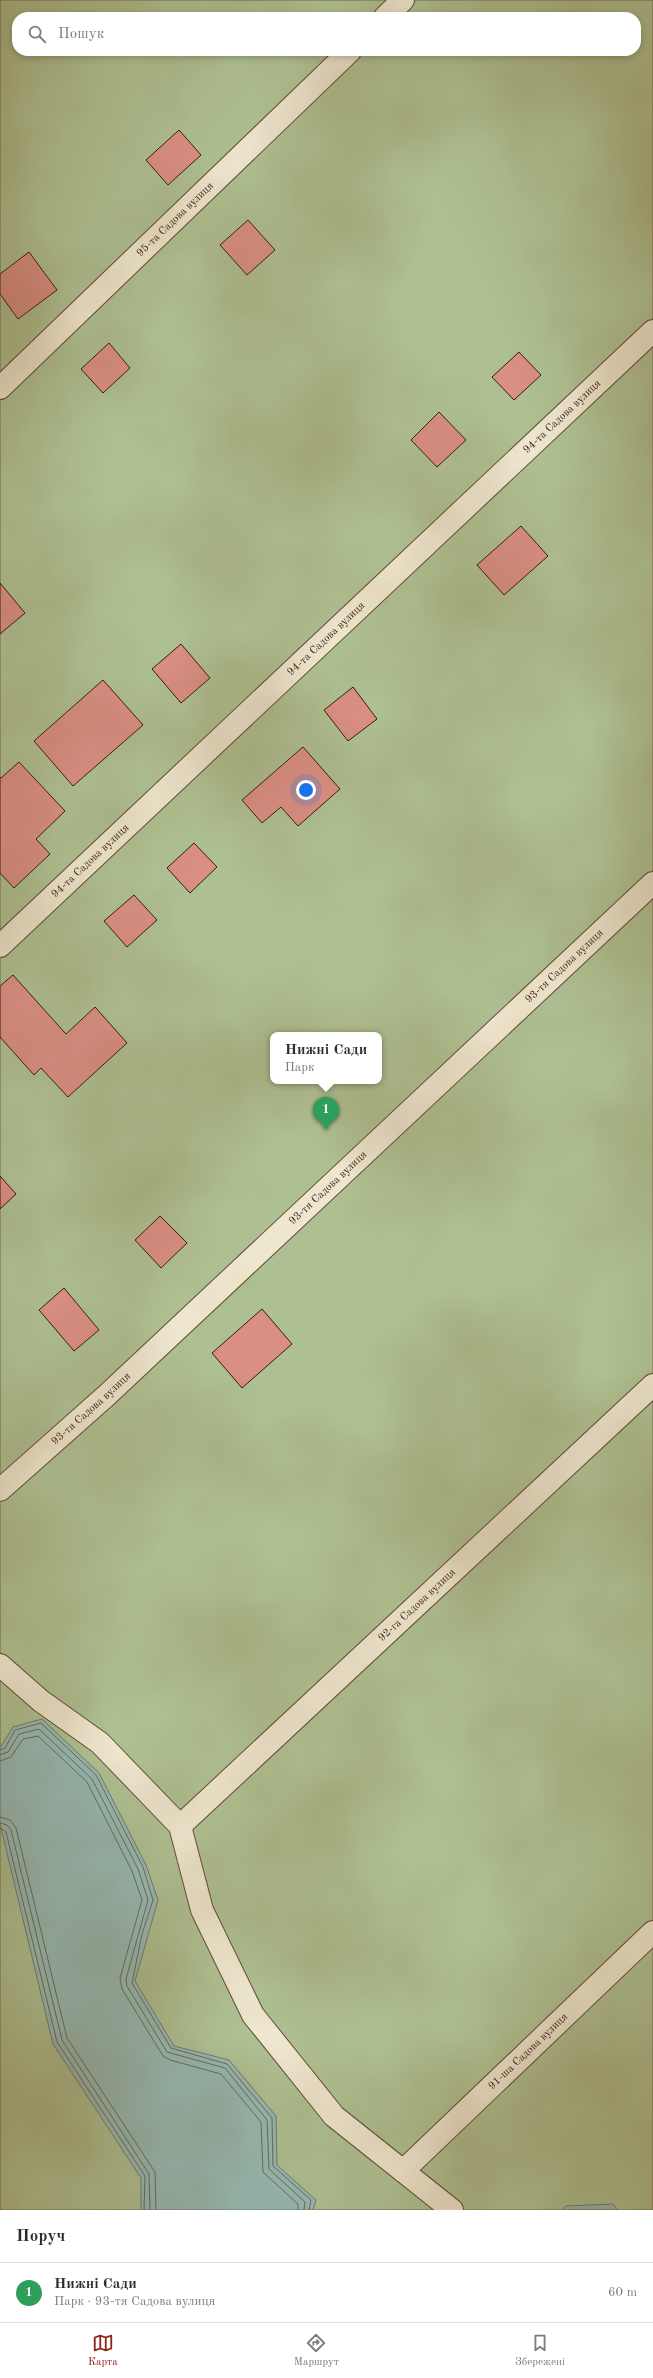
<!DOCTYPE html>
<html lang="uk">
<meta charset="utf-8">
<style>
body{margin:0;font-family:"Old Standard TT",serif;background:#f7f7f7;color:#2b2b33}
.you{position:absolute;left:306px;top:790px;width:14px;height:14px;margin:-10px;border:3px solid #fff;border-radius:50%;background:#1a73e8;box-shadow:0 0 0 6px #1a73e833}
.badge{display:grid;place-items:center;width:26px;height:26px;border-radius:50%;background:#8f2418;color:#fff;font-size:13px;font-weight:700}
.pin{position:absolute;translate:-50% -33px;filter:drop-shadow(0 1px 2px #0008)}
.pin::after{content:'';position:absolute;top:21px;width:14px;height:12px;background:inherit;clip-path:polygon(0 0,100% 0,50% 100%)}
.popup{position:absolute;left:270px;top:1032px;width:112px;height:52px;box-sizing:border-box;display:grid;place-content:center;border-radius:8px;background:#fff;filter:drop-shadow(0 1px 3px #0005);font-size:13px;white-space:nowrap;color:#7c7c81}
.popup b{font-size:15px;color:#2b2b33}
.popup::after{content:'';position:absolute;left:50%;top:100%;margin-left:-8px;border:8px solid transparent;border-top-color:#fff}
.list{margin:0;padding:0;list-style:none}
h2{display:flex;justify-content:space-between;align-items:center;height:52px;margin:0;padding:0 16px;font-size:17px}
h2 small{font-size:13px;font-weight:400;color:#7c7c81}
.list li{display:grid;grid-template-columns:26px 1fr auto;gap:12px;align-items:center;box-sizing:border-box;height:60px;padding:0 16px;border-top:1px solid #e1e1e2}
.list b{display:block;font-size:15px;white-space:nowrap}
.list p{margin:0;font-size:13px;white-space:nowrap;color:#7c7c81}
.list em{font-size:13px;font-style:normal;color:#7c7c81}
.icon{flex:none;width:22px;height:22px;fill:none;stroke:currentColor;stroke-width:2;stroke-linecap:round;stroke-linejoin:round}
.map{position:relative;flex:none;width:653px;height:2210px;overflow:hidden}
.search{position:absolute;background:#fff;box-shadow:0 2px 6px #0003;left:12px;right:12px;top:12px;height:44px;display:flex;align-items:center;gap:10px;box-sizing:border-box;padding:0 14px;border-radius:16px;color:#7c7c81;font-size:15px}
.sheet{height:112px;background:#fff}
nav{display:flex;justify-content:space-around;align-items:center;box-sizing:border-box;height:56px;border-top:1px solid #e1e1e2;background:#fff;font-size:11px;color:#7c7c81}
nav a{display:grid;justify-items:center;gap:2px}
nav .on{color:#8f2418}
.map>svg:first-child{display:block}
</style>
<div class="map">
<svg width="653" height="2210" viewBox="0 0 653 2210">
<rect width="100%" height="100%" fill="#e5d8b4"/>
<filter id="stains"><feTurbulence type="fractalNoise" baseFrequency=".005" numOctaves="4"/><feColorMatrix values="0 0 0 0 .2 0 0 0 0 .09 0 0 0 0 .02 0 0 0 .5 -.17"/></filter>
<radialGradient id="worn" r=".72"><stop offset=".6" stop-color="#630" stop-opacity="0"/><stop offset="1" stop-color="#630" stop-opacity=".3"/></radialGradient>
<path fill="#aec092" stroke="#706e50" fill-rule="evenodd" d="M 0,0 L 653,0 L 653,2210 L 0,2210 ZM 17,17 L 636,17 L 636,51 L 17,51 ZM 273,1035 L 379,1035 L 379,1081 L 273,1081 Z"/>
<path fill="#96b9b2" stroke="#6e7b70" d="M 42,1719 L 99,1773 L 146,1865 L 158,1900 L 135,1981 L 174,2046 L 229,2060 L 276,2116 L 277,2165 L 316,2200 L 313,2210 L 141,2210 L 141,2178 L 53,2044 L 0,1824 L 0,1748 L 13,1727 Z
M 613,2204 L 617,2210 L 562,2210 L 566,2206 Z"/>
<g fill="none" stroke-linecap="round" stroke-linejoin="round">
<path stroke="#646b60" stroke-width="1" d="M 0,1750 L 5,1748 L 15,1730 L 41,1723 L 96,1775 L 143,1867 L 153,1900 L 142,1934 L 132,1983 L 171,2048 L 227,2064 L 272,2118 L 273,2166 L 311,2200 L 309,2210
M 0,1755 L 8,1752 L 19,1734 L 39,1729 L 92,1779 L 138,1869 L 148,1900 L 126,1979 L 127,1986 L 167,2052 L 225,2068 L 267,2120 L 269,2169 L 305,2202 L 304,2210
M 0,1761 L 11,1757 L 23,1739 L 38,1736 L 87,1782 L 132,1871 L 142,1900 L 120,1978 L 122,1989 L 163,2056 L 170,2060 L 221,2074 L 261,2122 L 263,2172 L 298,2204 L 298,2210
M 0,1817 L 10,1820 L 16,1828 L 67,2038 L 155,2172 L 156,2210
M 0,1823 L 7,1825 L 11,1830 L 62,2040 L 149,2174 L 150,2210
M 0,1828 L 6,1832 L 57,2042 L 145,2176 L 144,2210
M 568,2210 L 612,2210"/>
</g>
<path fill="#da8f85" stroke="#331d0d" d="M 179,130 L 201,155 L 168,185 L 146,160 Z
M 248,220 L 275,250 L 247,275 L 220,245 Z
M 29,252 L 57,290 L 18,319 L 0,294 L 0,274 Z
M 109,343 L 130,368 L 103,393 L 81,369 Z
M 519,352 L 541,375 L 514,400 L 492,377 Z
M 439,412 L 466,440 L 437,467 L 411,440 Z
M 521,526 L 548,556 L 504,595 L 477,565 Z
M 0,583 L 25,613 L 0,634 Z
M 181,644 L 210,678 L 181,703 L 152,669 Z
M 103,680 L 143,725 L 73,786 L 34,741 Z
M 353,687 L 377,719 L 348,741 L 324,710 Z
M 303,747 L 340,789 L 298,826 L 281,807 L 262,823 L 242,800 Z
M 19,762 L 65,811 L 36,839 L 50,854 L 14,888 L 0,873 L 0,777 L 1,778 Z
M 194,843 L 217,867 L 190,893 L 167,868 Z
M 134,895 L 157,920 L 127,947 L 104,921 Z
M 13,975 L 66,1034 L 95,1007 L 127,1043 L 68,1097 L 41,1068 L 34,1075 L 0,1037 L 0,986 Z
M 0,1176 L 16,1194 L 0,1209 Z
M 160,1216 L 187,1243 L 161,1268 L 135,1240 Z
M 64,1288 L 99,1330 L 74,1351 L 39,1310 Z
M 262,1309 L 292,1344 L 242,1388 L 212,1353 Z"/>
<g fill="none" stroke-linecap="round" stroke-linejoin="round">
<g stroke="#604c37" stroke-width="24">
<g id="minor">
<path d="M 385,17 L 403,0"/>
<path id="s1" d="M 0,388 L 350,51"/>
<path id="s2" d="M 0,946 L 653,331"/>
<path id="s3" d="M 0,1490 L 107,1395 L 653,883"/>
<path d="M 0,1665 L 41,1701 L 100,1743 L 180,1826 L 202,1910 L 253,2015 L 334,2116 L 452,2210"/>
<path id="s4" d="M 180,1826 L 653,1385"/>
<path id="s5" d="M 403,2171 L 653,1932"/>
</g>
</g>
<use href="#minor" stroke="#eee6ce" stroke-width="22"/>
</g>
<g text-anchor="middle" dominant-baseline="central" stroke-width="3" stroke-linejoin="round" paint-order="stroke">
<g font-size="11" fill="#331d0d" stroke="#eee6ce">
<text stroke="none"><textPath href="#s1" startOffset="243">95-та Садова вулиця</textPath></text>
<text stroke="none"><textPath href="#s2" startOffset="772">94-та Садова вулиця</textPath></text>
<text stroke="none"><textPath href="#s2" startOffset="448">94-та Садова вулиця</textPath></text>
<text stroke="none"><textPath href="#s2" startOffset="124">94-та Садова вулиця</textPath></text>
<text stroke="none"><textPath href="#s3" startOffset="770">93-тя Садова вулиця</textPath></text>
<text stroke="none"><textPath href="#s3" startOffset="446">93-тя Садова вулиця</textPath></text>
<text stroke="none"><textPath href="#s3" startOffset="122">93-тя Садова вулиця</textPath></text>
<text stroke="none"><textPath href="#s4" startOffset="324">92-га Садова вулиця</textPath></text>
<text stroke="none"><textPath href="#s5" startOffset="173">91-ша Садова вулиця</textPath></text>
</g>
</g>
<rect width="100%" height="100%" filter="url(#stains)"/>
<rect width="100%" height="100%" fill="url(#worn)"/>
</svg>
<div class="you"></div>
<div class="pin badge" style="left:326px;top:1130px;background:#2e9e5b">1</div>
<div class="popup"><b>Нижні Сади</b>Парк</div>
<div class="search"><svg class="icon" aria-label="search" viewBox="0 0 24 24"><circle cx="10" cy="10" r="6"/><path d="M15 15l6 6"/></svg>Пошук</div>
</div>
<section class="sheet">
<h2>Поруч<small></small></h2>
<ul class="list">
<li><span class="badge" style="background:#2e9e5b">1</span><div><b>Нижні Сади</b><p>Парк · 93-тя Садова вулиця</p></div><em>60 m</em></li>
</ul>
</section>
<nav>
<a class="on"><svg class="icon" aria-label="map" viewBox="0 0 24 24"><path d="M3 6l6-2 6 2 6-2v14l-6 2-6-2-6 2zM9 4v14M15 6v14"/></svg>Карта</a>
<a><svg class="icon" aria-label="directions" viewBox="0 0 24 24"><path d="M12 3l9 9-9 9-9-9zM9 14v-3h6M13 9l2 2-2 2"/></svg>Маршрут</a>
<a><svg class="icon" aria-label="saved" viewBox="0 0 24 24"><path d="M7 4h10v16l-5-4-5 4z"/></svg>Збережені</a>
</nav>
